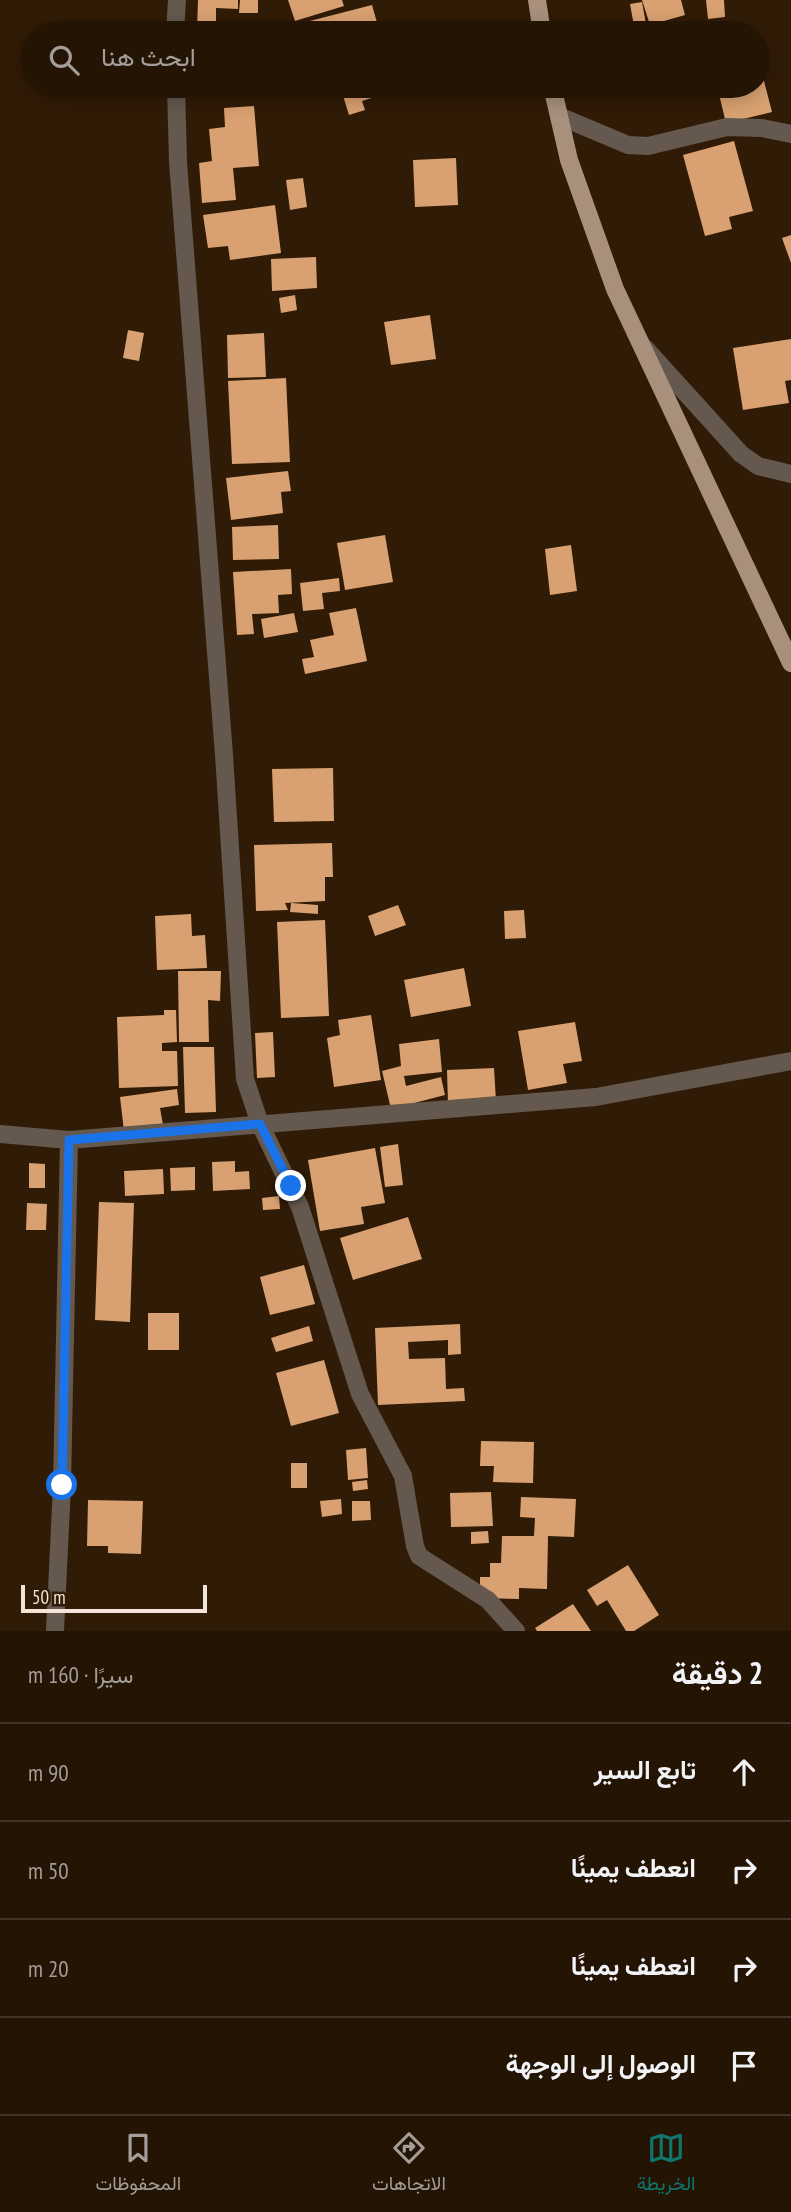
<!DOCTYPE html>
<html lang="ar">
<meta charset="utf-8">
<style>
body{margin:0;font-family:"PT Sans Narrow",Vazirmatn,sans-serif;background:#302113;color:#f1f3f6;direction:rtl}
.scale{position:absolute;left:21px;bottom:18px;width:186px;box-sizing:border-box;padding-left:7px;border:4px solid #f3e4d8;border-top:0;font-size:19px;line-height:24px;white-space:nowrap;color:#f3e4d8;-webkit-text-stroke:5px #301b06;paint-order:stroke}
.stop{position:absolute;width:21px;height:21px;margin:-16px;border:5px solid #1a73e8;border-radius:50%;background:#fff}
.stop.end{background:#1a73e8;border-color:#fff;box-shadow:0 2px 7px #0008}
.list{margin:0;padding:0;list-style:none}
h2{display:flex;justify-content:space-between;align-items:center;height:91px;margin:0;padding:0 28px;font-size:30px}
h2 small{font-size:23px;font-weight:400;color:#a39e9a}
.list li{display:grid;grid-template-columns:46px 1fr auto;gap:21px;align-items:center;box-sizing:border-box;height:98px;padding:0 28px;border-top:2px solid #413326}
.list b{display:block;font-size:26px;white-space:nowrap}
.list em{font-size:23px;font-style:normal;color:#a39e9a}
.icon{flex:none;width:38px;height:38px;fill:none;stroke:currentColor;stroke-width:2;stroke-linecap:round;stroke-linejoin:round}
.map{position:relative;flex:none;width:791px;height:1631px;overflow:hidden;direction:ltr}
.search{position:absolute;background:#241404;box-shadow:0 4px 18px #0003;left:21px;right:21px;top:21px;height:77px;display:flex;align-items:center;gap:18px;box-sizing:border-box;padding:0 24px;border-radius:38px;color:#a39e9a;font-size:26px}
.sheet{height:483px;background:#241404}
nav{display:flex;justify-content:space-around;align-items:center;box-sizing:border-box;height:98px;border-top:2px solid #413326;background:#241404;font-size:19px;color:#a39e9a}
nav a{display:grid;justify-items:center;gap:4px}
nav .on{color:#0f766e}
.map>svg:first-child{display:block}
</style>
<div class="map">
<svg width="791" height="1631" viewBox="0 0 791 1631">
<rect width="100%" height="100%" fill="#301b06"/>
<path fill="#d9a171" d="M 198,0 L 238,0 L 238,9 L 216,8 L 216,28 L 197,28 Z
M 240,0 L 258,0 L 258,13 L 239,13 Z
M 288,0 L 342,0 L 344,6 L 295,21 Z
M 642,0 L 681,0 L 685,15 L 650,25 Z
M 706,0 L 724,0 L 725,17 L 708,19 Z
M 642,2 L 646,24 L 634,26 L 630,4 Z
M 372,5 L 380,33 L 305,33 L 302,23 Z
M 764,81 L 772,112 L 726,123 L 717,86 L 758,86 L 758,82 Z
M 197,86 L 253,86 L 253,94 L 197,96 Z
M 340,86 L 409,86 L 362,101 L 365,110 L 349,115 Z
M 254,106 L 259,166 L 233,168 L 236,200 L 202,203 L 199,163 L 212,161 L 209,129 L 225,127 L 224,108 Z
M 734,141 L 753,211 L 729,217 L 732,229 L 705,236 L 683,155 Z
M 456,158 L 458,205 L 415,207 L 413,160 Z
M 303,178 L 307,207 L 290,210 L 286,180 Z
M 275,205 L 281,253 L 230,260 L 228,246 L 208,248 L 203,215 Z
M 791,235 L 791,263 L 782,238 Z
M 316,257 L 317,288 L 272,291 L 271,259 Z
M 295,295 L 297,310 L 281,313 L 279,298 Z
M 430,315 L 436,359 L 391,365 L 384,322 Z
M 128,330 L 144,333 L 139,361 L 123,358 Z
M 264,333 L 266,377 L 228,378 L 227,335 Z
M 791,339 L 791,380 L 785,381 L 789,403 L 743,410 L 733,348 Z
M 286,378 L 290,462 L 232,464 L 228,381 Z
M 288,471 L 291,491 L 281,492 L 283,513 L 231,520 L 226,478 Z
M 278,525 L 279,559 L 233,560 L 232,527 Z
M 385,535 L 393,582 L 345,590 L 337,543 Z
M 571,545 L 577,591 L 550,595 L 545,549 Z
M 291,569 L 292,594 L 278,595 L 279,613 L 252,614 L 254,634 L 237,635 L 233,572 Z
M 339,578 L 340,591 L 322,593 L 324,609 L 303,611 L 300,583 Z
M 356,608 L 367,661 L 305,674 L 302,659 L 314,657 L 310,640 L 334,635 L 329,613 Z
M 294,613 L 298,632 L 264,638 L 261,619 Z
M 333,768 L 334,821 L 274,822 L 272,769 Z
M 332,843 L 333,877 L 325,877 L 325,901 L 285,903 L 288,910 L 256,911 L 254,845 Z
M 291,903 L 318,905 L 318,914 L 290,912 Z
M 398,905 L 406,925 L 375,936 L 368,916 Z
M 524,910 L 526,938 L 505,939 L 504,911 Z
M 191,914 L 192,936 L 205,935 L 207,968 L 157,970 L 155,916 Z
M 325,920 L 329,1016 L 281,1018 L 277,922 Z
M 464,968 L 471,1006 L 411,1017 L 404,980 Z
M 178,971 L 221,971 L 220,1001 L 208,1000 L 209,1042 L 179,1042 Z
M 164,1010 L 176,1010 L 177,1042 L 162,1043 L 162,1051 L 177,1051 L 178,1086 L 119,1088 L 117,1017 L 164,1015 Z
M 371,1015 L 381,1080 L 334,1087 L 327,1038 L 340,1035 L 338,1020 Z
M 575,1022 L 582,1061 L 563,1064 L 567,1083 L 528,1090 L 518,1031 Z
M 273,1032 L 275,1077 L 257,1078 L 255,1033 Z
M 439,1039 L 442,1072 L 404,1076 L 406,1086 L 441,1077 L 445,1095 L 391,1109 L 382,1071 L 401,1066 L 399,1044 Z
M 183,1047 L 214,1047 L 216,1112 L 185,1113 Z
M 494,1068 L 496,1101 L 448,1104 L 447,1070 Z
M 177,1089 L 179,1105 L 160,1108 L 163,1125 L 124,1131 L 120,1097 Z
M 398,1144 L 403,1185 L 385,1187 L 380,1147 Z
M 375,1148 L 385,1203 L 361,1207 L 364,1224 L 320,1231 L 308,1160 Z
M 235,1161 L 235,1172 L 249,1171 L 250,1189 L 213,1191 L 212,1162 Z
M 29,1163 L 45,1164 L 45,1188 L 29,1188 Z
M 195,1167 L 195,1190 L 171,1191 L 170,1168 Z
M 163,1169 L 164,1194 L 125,1196 L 124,1171 Z
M 279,1196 L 280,1209 L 263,1210 L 262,1198 Z
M 99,1202 L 134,1203 L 130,1322 L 95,1320 Z
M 27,1203 L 47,1204 L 46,1230 L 26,1230 Z
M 408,1217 L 422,1259 L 353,1280 L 340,1238 Z
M 304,1265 L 315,1304 L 270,1315 L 260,1277 Z
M 148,1313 L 179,1313 L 179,1350 L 148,1350 Z
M 460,1324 L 461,1354 L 448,1355 L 448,1340 L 408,1342 L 409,1359 L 445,1358 L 446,1389 L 464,1388 L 465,1401 L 378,1405 L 375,1328 Z
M 309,1326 L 313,1341 L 276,1352 L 271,1338 Z
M 324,1360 L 339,1413 L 291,1426 L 276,1373 Z
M 481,1441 L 534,1442 L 533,1483 L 493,1482 L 494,1466 L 480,1466 Z
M 366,1448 L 368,1478 L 348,1480 L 346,1450 Z
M 291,1463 L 307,1463 L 307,1488 L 291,1488 Z
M 367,1480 L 368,1489 L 353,1491 L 352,1482 Z
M 491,1492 L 493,1526 L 451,1527 L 450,1493 Z
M 521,1497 L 576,1499 L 574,1537 L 548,1536 L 547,1589 L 519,1588 L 519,1599 L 480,1598 L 480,1577 L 490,1577 L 490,1563 L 501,1563 L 502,1536 L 534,1536 L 535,1518 L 520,1517 Z
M 341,1499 L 342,1514 L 322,1517 L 320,1501 Z
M 88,1500 L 143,1501 L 141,1554 L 108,1553 L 108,1546 L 87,1546 Z
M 352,1501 L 370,1501 L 371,1520 L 352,1521 Z
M 488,1531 L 489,1543 L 471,1544 L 471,1532 Z
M 628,1565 L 659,1615 L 634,1631 L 626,1631 L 607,1600 L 597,1606 L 587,1590 Z
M 573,1604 L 591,1631 L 537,1631 L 535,1628 Z"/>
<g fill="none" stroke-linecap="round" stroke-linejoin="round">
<path stroke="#64584f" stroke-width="18" d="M 175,33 L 177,0
M 176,86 L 178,162 L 224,755 L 245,1079 L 260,1124 L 300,1207 L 360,1394 L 403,1476 L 415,1546 L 419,1556 L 488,1600 L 516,1631
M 559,116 L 628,145 L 648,146 L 727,127 L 762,128 L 791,134
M 645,348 L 741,454 L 758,466 L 791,474
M 0,1134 L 69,1140 L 596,1097 L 791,1061
M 55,1631 L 62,1485 L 69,1140"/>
<path stroke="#a8907d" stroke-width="18" d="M 537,0 L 542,33
M 552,86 L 569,160 L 615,289 L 791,663"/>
</g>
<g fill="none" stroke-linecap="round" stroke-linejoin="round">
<path stroke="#1a73e8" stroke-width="9" d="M 62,1485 L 69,1140 L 260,1124 L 291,1186"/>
</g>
</svg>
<div class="scale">50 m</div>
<div class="stop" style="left:62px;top:1485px"></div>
<div class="stop end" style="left:291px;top:1186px"></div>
<div class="search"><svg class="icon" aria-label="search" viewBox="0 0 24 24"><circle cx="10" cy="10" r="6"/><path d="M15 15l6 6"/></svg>ابحث هنا</div>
</div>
<section class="sheet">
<h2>2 دقيقة<small>سيرًا · 160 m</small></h2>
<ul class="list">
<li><svg class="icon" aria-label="ahead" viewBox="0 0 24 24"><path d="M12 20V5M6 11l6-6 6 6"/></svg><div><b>تابع السير</b></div><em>90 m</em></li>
<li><svg class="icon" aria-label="right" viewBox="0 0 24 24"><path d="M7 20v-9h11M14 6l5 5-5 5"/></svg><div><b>انعطف يمينًا</b></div><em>50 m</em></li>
<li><svg class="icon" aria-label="right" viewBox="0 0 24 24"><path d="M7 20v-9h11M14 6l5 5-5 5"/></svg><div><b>انعطف يمينًا</b></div><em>20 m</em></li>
<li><svg class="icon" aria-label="arrive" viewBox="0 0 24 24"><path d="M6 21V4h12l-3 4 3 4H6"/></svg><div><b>الوصول إلى الوجهة</b></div></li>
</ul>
</section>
<nav>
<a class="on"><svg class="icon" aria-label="map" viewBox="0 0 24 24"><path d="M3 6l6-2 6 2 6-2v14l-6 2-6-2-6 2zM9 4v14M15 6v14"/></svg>الخريطة</a>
<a><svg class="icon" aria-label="directions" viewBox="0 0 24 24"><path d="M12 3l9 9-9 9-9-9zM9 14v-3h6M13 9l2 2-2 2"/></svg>الاتجاهات</a>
<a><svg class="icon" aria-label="saved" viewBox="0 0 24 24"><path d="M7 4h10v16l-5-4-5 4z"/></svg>المحفوظات</a>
</nav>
